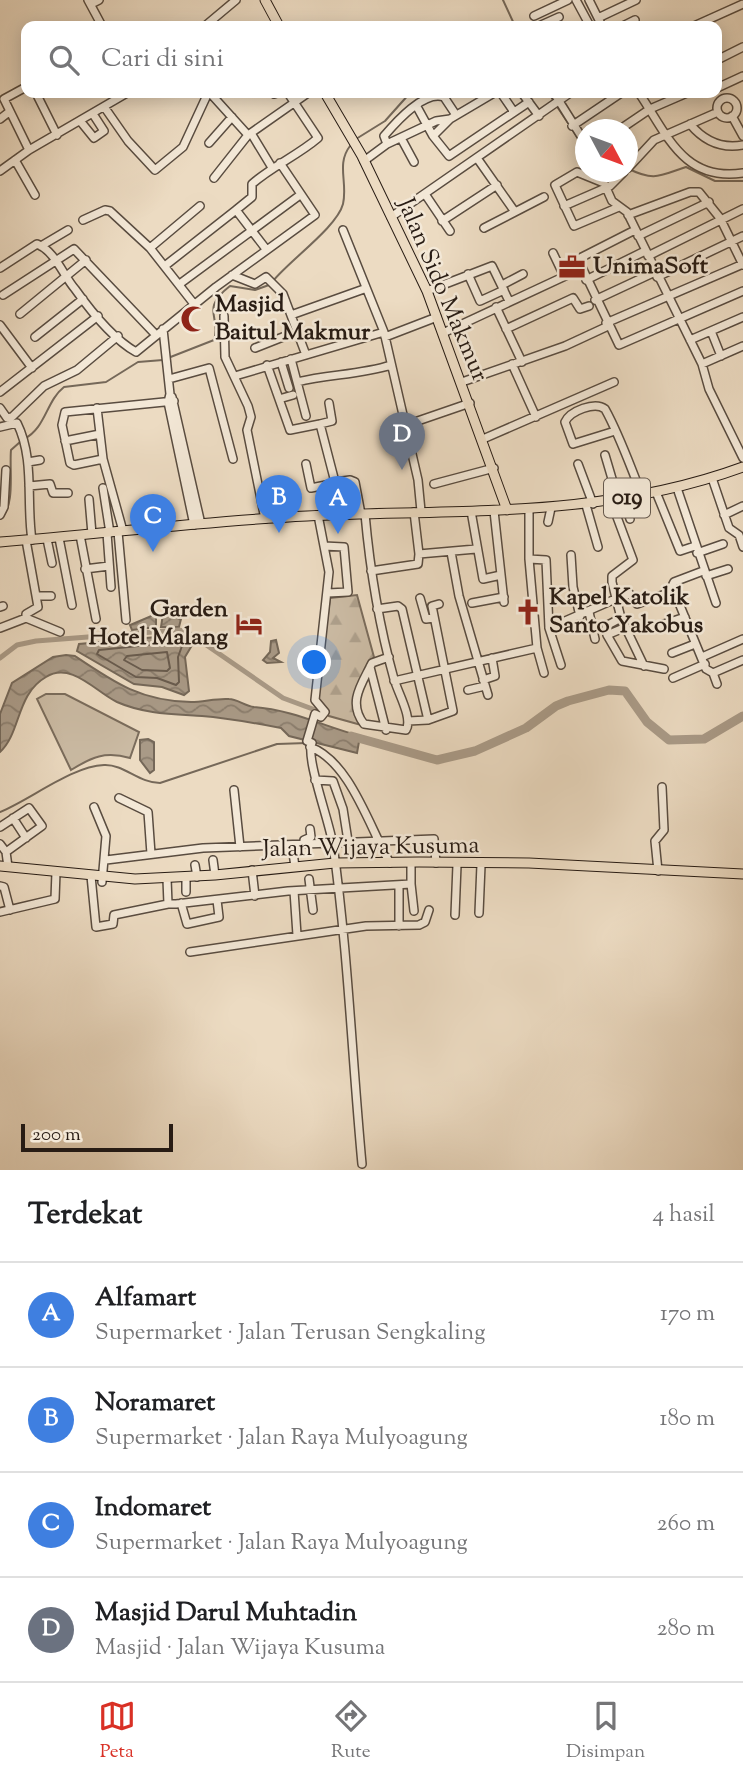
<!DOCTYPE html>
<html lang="id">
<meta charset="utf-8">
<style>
body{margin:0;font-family:"Sorts Mill Goudy",serif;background:#f6f6f6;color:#202124}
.compass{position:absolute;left:575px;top:119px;width:63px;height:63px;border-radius:50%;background:#fff;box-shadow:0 4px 18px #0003;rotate:131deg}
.scale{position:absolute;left:21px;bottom:18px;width:152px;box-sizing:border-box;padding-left:7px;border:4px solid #281c14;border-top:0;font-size:19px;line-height:24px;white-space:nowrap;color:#281c14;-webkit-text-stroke:5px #f3e8d7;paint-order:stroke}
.you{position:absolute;left:315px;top:663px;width:24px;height:24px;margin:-18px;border:5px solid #fff;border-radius:50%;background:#1a73e8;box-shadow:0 0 0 10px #1a73e833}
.badge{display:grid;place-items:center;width:46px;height:46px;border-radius:50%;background:#d93025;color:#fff;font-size:23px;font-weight:700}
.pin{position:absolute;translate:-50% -58px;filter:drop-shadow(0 2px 4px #0008)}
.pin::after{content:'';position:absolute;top:37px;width:24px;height:21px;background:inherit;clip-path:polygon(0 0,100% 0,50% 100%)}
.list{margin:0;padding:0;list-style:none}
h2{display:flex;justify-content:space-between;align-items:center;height:91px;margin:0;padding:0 28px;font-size:30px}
h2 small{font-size:23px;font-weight:400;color:#757577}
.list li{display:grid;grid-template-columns:46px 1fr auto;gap:21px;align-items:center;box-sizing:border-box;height:105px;padding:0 28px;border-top:2px solid #e0e0e0}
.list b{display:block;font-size:26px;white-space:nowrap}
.list p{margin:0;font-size:23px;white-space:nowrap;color:#757577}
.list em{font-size:23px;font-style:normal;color:#757577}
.icon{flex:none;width:38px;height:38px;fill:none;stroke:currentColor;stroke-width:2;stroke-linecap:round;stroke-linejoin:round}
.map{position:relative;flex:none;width:743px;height:1170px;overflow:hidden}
.search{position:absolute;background:#fff;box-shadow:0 4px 18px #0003;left:21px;right:21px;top:21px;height:77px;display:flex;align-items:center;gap:18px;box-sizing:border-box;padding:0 24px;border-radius:14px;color:#757577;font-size:26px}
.sheet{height:511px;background:#fff}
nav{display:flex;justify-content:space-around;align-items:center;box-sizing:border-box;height:98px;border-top:2px solid #e0e0e0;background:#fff;font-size:19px;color:#757577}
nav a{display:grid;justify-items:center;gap:4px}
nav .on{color:#d93025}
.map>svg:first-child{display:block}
</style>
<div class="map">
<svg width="743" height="1170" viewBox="0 0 743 1170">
<defs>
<pattern id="forest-firs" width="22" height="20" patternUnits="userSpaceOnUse" patternTransform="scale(1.75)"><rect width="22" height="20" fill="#cbbba4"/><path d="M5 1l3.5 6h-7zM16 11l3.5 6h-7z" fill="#aea08c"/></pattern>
<pattern id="water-waves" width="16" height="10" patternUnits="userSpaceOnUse" patternTransform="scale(1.75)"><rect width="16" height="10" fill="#a99a87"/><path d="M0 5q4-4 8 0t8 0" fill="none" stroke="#8a7d6d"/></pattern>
</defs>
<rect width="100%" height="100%" fill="#ecdbc2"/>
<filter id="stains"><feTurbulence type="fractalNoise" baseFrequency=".00286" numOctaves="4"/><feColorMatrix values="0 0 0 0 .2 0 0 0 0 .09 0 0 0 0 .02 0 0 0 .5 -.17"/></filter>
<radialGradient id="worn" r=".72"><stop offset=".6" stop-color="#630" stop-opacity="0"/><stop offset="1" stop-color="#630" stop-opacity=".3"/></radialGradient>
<path fill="#cbbba4" stroke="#7a6c5c" stroke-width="2" d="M 46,694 L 65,694 L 139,732 L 130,758 C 105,751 92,757 71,770 L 37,699 Z"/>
<path fill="url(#forest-firs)" stroke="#7a6c5c" stroke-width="2" d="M 357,595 L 374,657 C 358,681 348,696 361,725 L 329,716 L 317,701 L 330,598 Z"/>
<path fill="url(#water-waves)" stroke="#756859" stroke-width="2" d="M 156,614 L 156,627 L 132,630 L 130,625 Z
M 163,614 L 181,619 L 179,627 L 161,627 Z
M 168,636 L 182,636 L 194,642 L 185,657 L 189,691 L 184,695 L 162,687 L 134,684 L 77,651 L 79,644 Z
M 276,640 L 279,653 L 273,658 L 281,662 L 267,663 L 263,660 L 270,652 L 271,641 Z
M 66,655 L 75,656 C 115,683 141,701 191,702 C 204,702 216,698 229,699 C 237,699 245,706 254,707 C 293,710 323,726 360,736 L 357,753 L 289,736 L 281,728 C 255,723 228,718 202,716 C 173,714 144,714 117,702 C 96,692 71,661 46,677 C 16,694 21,733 0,752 L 0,714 L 12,683 L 53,657 Z
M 148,739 L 154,742 L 154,770 L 150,773 L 140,760 L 140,740 Z"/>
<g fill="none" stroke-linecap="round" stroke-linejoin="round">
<path stroke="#685b4e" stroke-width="2" d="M 168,643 L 182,646 L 178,657 L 179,682 L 176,685 L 157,678 L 136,677 L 97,654 L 99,650 Z
M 167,652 L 170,668 L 167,671 L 142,670 L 124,660 L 127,656 Z"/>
<path stroke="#756859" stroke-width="2" d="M 503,0 L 515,26
M 549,93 L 553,100
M 556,105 L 582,144
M 356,139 L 385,121 L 410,93
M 629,169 C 655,182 661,175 686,167 L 715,181 L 743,181
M 273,281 C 290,260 337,227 343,204 C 348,183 336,164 350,146
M 168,358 L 214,340 C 222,317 199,310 230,286 L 255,290 L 269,285
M 24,439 C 46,428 46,401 64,387 L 106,382 L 138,362 L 163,360
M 0,519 C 16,507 9,469 11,450 L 20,442
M 0,812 C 30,800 72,766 104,765 C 124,764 139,783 160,783 L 277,744 L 307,743"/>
<path stroke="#a99a87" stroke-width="5" d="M 0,658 L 17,645 L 36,641 L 179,630 L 189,633 L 283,698 L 318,711 L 318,718"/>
<path stroke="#a99a87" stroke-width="9" d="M 351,736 L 437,760 L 475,751 L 526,728 L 556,706 L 568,701 L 609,690 L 625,691 L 647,722 L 669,740 L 704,739 L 743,716"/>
<g stroke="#594c40" stroke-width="10">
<path id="minor" d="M 88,0 L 102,26
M 576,0 L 590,26
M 589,0 L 602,26
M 95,2 L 99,0
M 534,16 L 568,0
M 598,18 L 636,0
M 205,26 L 236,0
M 539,26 L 559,17
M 623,26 L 635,20
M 694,26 L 743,4
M 717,60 L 743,47
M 26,87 L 4,99 L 29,150
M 717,88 L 743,76
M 36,93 L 57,135
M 210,93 L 248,135
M 501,93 L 514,112
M 522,93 L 539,116
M 554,93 L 586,144
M 639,93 C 667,134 683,182 743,173
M 274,94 L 277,93
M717 108a10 10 0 1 1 20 0a10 10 0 1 1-20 0Z
M 416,105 L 433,136 L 449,156 L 529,102
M 105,108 L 128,141 L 155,170 L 183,147 L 208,93
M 732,116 L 743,136
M 0,119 L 9,112
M 81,122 L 94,138 L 104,131 L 93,114
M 690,124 C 704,141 721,149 743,145
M 572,126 L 621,93
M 619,130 L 650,109 L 687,93
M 251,133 L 271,166
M 433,136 L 450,119
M 401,138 L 414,162
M 209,143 L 232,117
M 387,144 L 384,136 C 396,122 424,90 444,97 L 456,115
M 477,158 L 515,212 L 484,228
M 15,160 L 35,195
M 364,161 L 387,144 L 436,121 L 450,119 L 494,93
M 628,168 L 654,140 L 718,112
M 0,171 L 29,150 L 127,93
M 214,178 L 248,135 L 308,93
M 425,194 L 450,231
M 564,206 L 610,186 L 624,172
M 619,207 L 574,226 L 555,185 L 577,172 L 604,183 L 612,201 L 627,212 L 702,364 L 709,389 L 743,458
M 236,210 L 252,197 L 252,184 C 272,166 297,156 318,138 L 288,93
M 515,212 L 544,197
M 628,215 L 690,192 L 699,192 L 720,218 L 743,265
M 391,217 L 570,93
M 83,220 L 105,210 L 110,211 L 150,248 L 194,304
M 442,221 L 497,185
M 343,230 L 384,332 L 418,480 L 421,511
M 635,230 L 578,259 L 619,345 L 743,291
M 638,236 L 709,202
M 41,246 L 68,230
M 150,248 L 200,206
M 553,253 L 564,276
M 648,256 L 743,209
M 166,265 L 236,210 L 266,249
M 0,268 L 37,244 C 55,251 63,275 75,289 C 90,310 113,339 136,352 L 216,287 L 315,215 L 280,163
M 468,274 L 480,301 L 504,290
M 232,275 L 255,284 L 266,277 L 283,294 L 306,355
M 657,277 L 743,236
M 586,280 L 645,251
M 181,283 L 300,195
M 502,285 L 523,274
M 427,291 L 492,266 L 509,301
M 3,295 L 74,249 L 156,335
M 595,300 L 655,272
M 496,307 L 522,362
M 20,314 L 86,260
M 291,315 L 364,289
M 224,316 L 225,357 L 248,406 L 251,417 L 247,430 L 265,519
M 606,323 L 743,264
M 0,325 L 32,368
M 163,329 L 170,394 L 168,402 L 194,525
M 506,329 L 573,298 L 580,309 L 589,306
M 711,331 L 721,356
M 443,333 L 576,271
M 35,337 L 83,299
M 385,337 L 437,317
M 690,340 L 743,317
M 255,348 L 298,331
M 291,359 L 306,416
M 281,362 L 289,388
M 512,364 L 536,417
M 702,364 L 743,346
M 267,365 L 290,430 L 320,424 L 335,482 L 350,480 L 355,482 L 361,514
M 235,376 L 384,332
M 169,379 L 209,368 L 233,459
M 297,382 C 329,374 360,375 391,365
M 462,382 L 565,346 L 606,327
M 0,392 L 98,316
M 172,397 L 201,524
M 279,399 L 293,395
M 0,408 L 7,418 L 12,417 L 44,386 L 77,370 L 118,336
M 97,408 L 103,459 L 123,531
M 320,424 L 332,421 L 329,403
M 406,425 L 470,403
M 0,427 L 17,423 C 35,459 26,502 32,540
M 615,431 L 573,444 L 565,422 C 570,411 595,401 605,409 C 620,436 630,466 642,495
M 483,439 L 614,382
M 65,441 L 100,434
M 605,455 L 618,499
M 103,459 L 74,465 L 70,463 L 62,425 L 65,412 L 174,401
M 28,462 L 40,460
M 306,464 L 311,488 L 336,483
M 578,464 L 593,504
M 712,478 L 729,528 L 739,535 L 743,547
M 434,484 L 494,468
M 29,486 L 50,484 L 53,493 L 68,493
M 103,488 L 110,533
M 677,488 L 716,603
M 656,492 L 680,551 L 695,546
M 89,499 L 92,534
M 625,499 L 630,519
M 611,501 L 633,560 L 612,576 L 612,582 L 621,618 L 644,666
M 586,505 L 598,547
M 529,509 L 529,559 L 546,560 L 549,628 L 561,665
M 471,511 L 483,579 L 501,575
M 494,511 L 504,602
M 414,512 L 419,554 L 476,549
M 365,514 C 370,570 379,625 394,679 C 398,693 413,718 406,730 L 364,724 C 347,702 362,684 372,663 L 389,657
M 0,515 L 4,507 L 6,470
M 318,515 L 329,572 L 315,700 L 325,712 L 321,717 L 315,714 L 307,741 L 312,743 C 305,757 330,823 333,845 C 348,951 352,1058 362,1164
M 724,515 L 743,506
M 548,522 L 551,508
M 118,532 L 126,620
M 107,533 L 111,587
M 80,535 L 96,619
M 59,538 L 72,605
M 47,539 L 52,563
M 324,546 L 344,547 L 348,592 L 328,593
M 451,552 L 459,596 L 488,695
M 697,553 L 723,544
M 571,555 L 573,587 L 580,616
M 529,559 L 537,648 L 544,673
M 85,569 L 109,566
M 371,571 L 418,564 L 419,554
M 703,571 L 674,582 L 672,586 L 706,669 L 713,673 L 717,684
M 706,576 L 728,569
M 36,596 L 51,596
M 420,598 L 426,619 L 434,618
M 472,603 L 504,597
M 0,607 L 3,606
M 377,609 L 398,606 L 402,609 L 428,720
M 589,612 L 595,639
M 26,618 L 26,614 L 38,607 L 26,540
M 621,618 L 606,626 L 607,635 L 626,627
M 658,626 L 685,617
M 0,628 L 26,618 L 60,632
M 549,628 L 629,593 L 637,604 L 674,591
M 607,635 L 622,661 L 664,669
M 672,653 L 695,644
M 702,657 L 743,639
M 370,667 L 386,730
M 713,673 L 743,660
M 673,678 L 705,664
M 483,680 L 495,676 L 492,658
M 394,681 L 537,648
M 468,690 L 485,686
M 408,721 L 428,720 L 453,711 L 432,606 L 439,604
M 310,747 C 350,761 370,829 390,863
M 315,780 L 333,781 L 343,809 L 348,841
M 234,790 L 240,847
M 119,798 L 148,812 L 151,854
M 94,807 L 106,836 L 102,882
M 13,818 L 26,838
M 0,827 L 29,808 L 42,826 L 6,852
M 0,844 L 6,852 L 8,867
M 304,844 L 304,840 L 311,837 L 310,829
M 292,845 L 295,867
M 106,860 L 203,848 L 434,839 L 436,863
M 213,860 L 215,875
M 195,865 L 197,877
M 252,870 L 255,896
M 658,871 L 655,841 L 664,830 L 662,787
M 91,876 L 96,927 L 113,924 L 114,915 L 168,904
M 186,878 L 186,892
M 167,879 L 168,904 L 176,904 L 288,891 L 411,884 L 411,863
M 309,879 L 313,910
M 411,884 L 414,911
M 0,886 L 4,887 L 10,910
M 294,891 L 297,935
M 181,903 L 187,924 L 219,917 L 217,900
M 0,912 L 55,899 L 56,872
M 479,913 L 481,865
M 455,915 L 457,865
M 399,926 L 399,885
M 190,952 L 366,926 L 419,925 L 425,922 L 429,910"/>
</g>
<g stroke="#281c14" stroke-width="11">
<path id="major" d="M 265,0 L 279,26
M 325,93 L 362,156 L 427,291 L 507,510
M 0,542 C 102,534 204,521 307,516 C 454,509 602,519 743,467
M 0,866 L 135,879 L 215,875 L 335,863 L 419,862 L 529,863 L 743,874"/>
</g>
<use href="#minor" stroke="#f3e8d7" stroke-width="7"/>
<use href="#major" stroke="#ecdbc2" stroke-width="9"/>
</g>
<defs>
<g id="office-bare" transform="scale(2.1)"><path d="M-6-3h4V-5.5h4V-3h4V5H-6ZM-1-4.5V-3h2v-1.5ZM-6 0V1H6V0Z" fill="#8f2418" stroke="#f3e8d7" stroke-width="2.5" paint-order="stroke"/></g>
<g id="mosque-bare" transform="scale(2.1)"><path d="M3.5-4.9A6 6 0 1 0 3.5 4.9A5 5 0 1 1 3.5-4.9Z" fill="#8f2418" stroke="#f3e8d7" stroke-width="2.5" paint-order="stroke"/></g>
<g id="church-bare" transform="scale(2.1)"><path d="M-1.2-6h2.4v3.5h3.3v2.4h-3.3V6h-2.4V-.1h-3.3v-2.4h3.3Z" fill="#8f2418" stroke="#f3e8d7" stroke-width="2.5" paint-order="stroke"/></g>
<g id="hotel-bare" transform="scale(2.1)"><path d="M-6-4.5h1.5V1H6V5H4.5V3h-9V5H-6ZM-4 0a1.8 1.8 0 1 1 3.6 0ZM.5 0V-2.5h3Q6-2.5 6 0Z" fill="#8f2418" stroke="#f3e8d7" stroke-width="2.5" paint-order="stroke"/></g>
</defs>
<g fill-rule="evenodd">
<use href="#office-bare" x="572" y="267"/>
<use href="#mosque-bare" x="194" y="319"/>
<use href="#church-bare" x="528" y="612"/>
<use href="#hotel-bare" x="249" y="624"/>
</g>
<g text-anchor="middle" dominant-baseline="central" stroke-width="5" stroke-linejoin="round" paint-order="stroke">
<rect fill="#f3e8d7" stroke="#65594e" stroke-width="2" x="604" y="478.5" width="46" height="39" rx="5"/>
<g font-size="23" font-weight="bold" fill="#281c14">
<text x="627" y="498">019</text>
</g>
<g font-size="24" font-weight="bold" fill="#281c14" stroke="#f3e8d7" text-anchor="start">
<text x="593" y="267">UnimaSoft</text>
<text x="215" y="305">Masjid<tspan x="215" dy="28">Baitul Makmur</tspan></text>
<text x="549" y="598">Kapel Katolik<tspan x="549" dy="28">Santo Yakobus</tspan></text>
<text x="228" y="610" text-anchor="end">Garden<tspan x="228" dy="28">Hotel Malang</tspan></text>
</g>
<g font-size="24" fill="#281c14" stroke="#f3e8d7">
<text transform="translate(442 290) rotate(67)">Jalan Sido Makmur</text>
<text transform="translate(371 848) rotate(-1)">Jalan Wijaya Kusuma</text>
</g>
</g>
<rect width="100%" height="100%" filter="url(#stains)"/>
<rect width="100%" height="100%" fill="url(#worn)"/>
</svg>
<svg class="compass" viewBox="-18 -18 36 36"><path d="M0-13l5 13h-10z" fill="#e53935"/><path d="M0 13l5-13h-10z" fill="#757577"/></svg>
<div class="scale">200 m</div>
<div class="you"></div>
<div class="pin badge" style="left:338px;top:534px;background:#3f7fe0">A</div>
<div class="pin badge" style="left:279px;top:533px;background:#3f7fe0">B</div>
<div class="pin badge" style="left:153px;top:552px;background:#3f7fe0">C</div>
<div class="pin badge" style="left:402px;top:470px;background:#6b7280">D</div>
<div class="search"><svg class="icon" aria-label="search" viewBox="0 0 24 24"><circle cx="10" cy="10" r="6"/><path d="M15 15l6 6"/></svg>Cari di sini</div>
</div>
<section class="sheet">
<h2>Terdekat<small>4 hasil</small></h2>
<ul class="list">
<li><span class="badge" style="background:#3f7fe0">A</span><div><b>Alfamart</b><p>Supermarket · Jalan Terusan Sengkaling</p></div><em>170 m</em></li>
<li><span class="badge" style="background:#3f7fe0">B</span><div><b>Noramaret</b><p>Supermarket · Jalan Raya Mulyoagung</p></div><em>180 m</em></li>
<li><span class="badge" style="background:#3f7fe0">C</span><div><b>Indomaret</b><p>Supermarket · Jalan Raya Mulyoagung</p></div><em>260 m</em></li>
<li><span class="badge" style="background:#6b7280">D</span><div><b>Masjid Darul Muhtadin</b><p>Masjid · Jalan Wijaya Kusuma</p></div><em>280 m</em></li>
</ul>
</section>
<nav>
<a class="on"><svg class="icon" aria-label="map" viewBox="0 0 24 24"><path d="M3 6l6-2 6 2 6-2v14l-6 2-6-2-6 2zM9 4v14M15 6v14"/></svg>Peta</a>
<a><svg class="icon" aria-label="directions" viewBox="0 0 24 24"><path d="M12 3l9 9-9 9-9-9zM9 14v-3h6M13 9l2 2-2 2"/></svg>Rute</a>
<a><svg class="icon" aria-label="saved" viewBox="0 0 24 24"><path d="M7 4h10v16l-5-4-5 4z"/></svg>Disimpan</a>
</nav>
